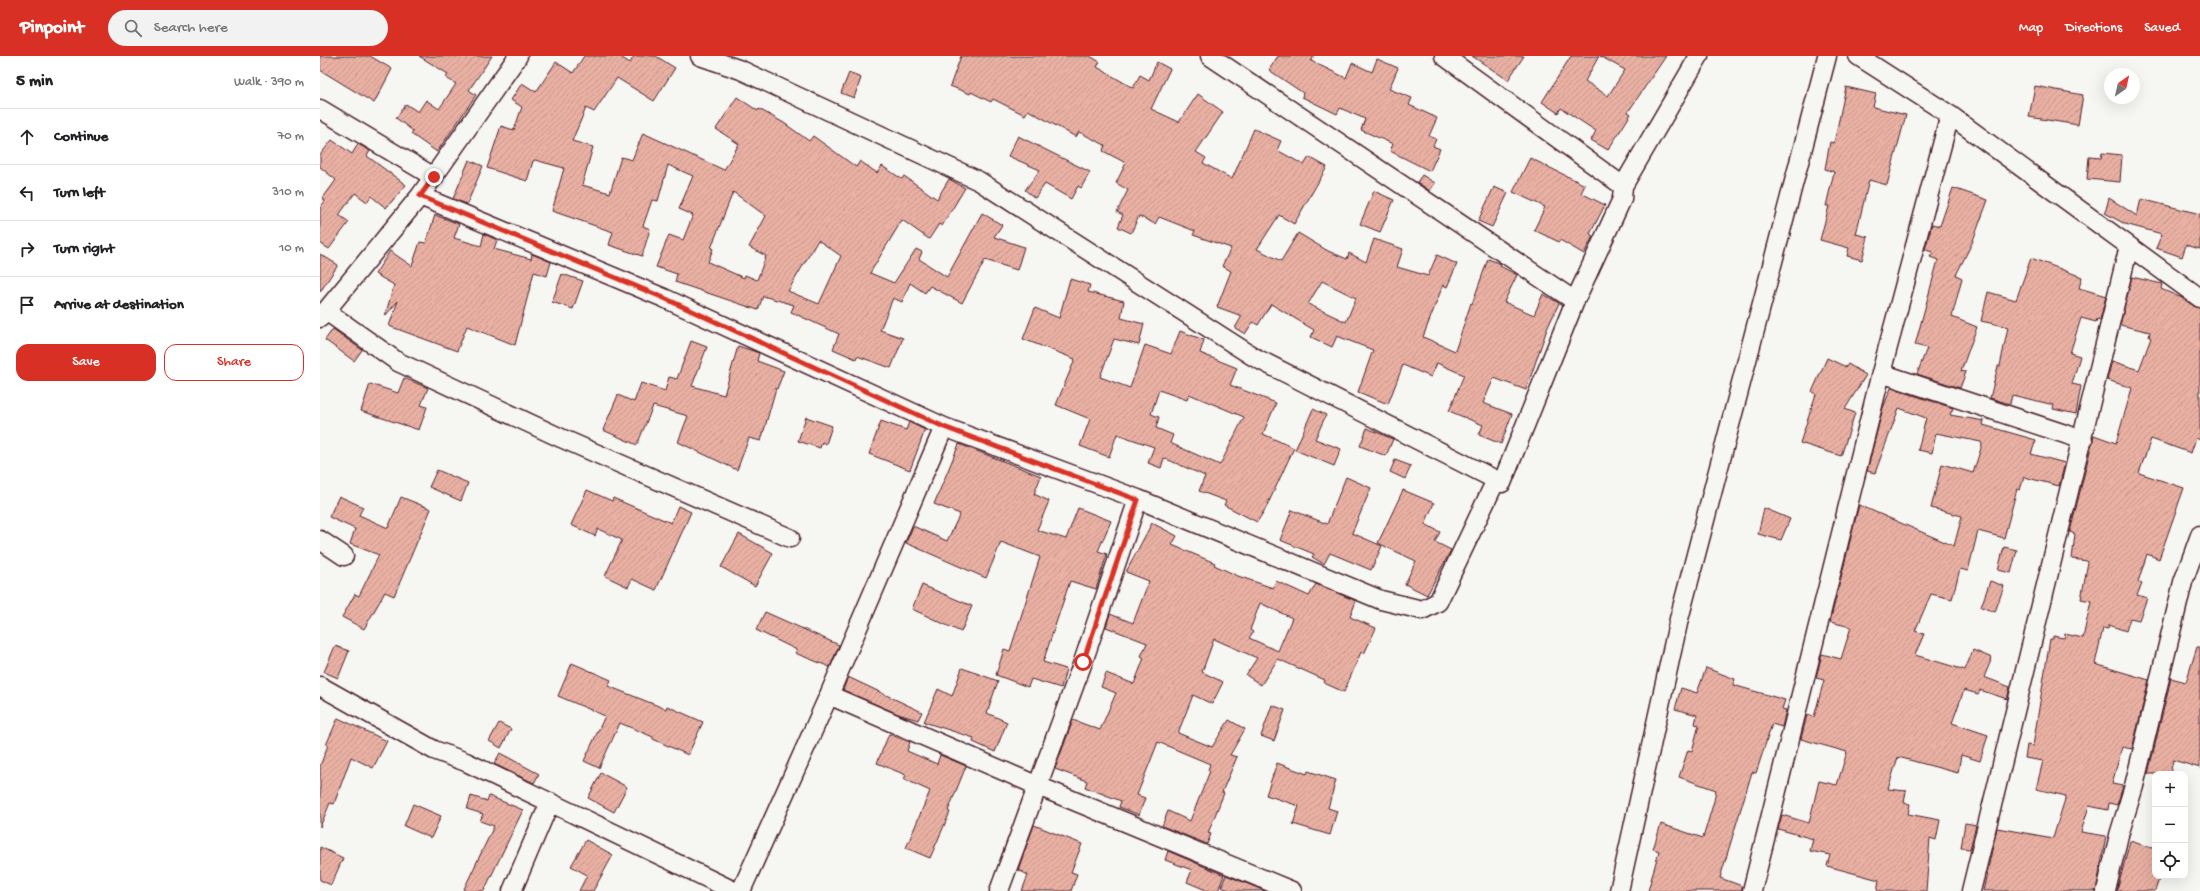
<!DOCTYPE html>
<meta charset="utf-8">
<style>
body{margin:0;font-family:"Gochi Hand",sans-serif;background:#f2f2f2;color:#202124}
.controls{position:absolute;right:12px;bottom:12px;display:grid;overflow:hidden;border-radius:8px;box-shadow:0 4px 16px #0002}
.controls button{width:36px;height:36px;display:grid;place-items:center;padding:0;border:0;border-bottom:1px solid #e0e0e0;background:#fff;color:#202124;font:20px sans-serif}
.compass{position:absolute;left:1784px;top:12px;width:36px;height:36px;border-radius:50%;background:#fff;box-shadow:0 4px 16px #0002;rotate:34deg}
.stop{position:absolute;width:12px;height:12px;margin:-9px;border:3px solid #d93025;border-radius:50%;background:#fff}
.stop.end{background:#d93025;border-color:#fff;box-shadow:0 1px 4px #0008}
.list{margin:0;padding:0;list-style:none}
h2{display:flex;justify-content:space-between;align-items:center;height:52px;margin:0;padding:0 16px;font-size:17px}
h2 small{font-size:13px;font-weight:400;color:#757577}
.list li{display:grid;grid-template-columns:26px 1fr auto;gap:12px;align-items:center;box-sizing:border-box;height:56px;padding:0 16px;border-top:1px solid #e0e0e0}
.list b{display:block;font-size:15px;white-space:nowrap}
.list em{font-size:13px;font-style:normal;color:#757577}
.actions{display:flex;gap:8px;padding:12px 16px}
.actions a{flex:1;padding:9px 0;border:1px solid #d93025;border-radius:12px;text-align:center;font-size:14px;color:#d93025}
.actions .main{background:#d93025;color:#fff}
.icon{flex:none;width:22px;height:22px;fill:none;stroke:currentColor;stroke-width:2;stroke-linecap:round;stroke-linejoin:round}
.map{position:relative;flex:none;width:1880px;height:835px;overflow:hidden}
header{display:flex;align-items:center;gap:24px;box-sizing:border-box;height:56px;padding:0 20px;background:#d93025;color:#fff}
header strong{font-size:19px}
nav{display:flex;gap:22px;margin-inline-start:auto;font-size:14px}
.search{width:280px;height:36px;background:#f2f2f2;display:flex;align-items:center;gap:10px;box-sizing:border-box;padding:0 14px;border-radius:22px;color:#757577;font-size:15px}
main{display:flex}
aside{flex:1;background:#fff}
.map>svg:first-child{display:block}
</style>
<header>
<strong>Pinpoint</strong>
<div class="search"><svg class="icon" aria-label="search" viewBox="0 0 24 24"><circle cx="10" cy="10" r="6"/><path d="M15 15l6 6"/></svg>Search here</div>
<nav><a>Map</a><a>Directions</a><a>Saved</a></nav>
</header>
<main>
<aside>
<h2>5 min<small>Walk · 390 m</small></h2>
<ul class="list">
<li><svg class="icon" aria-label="ahead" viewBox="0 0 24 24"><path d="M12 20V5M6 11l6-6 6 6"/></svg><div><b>Continue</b></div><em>70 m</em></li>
<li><svg class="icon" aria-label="left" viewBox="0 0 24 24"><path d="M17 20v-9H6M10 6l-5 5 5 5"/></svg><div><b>Turn left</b></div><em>310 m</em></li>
<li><svg class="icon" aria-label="right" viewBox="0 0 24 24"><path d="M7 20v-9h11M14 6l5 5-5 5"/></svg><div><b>Turn right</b></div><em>10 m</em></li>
<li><svg class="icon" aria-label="arrive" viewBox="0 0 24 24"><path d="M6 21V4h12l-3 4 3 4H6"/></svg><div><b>Arrive at destination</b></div></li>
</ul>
<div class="actions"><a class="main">Save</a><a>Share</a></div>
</aside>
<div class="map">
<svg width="1880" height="835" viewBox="0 0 1880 835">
<defs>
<pattern id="building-hatch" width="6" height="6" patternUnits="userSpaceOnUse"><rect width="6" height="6" fill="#e9b0a3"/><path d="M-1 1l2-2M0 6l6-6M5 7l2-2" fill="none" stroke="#c9978c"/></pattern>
</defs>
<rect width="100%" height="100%" fill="#f6f6f2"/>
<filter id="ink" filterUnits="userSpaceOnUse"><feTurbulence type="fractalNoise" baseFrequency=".025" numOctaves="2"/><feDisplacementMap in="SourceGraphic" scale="8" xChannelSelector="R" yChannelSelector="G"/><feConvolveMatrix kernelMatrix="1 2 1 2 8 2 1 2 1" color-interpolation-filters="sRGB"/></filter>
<g filter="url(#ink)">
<path fill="url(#building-hatch)" stroke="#4a1f2b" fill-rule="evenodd" d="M 0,0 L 50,0 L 72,13 L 54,47 L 0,14 Z
M 99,0 L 172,0 L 149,34 L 156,39 L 117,96 L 91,78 L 93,75 L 76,62 L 86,48 L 98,56 L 106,44 L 119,53 L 136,28 L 126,22 L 128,18 Z
M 264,0 L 299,0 L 310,7 L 314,0 L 336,0 L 355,12 L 334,45 L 297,22 L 274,56 L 266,52 L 252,85 L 273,91 L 262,129 L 290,137 L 301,101 L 312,104 L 323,77 L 404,114 L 419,88 L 396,73 L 417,41 L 438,55 L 439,53 L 464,67 L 489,85 L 493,80 L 536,111 L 540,105 L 557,117 L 562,110 L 582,123 L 584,120 L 617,143 L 629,123 L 645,132 L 622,170 L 619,168 L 609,183 L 582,164 L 550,217 L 574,227 L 596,193 L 602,196 L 599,203 L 627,221 L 662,157 L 682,169 L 674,181 L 704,191 L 697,214 L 665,204 L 642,247 L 610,230 L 605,237 L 590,227 L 582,246 L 573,242 L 560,274 L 583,282 L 571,312 L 537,300 L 536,303 L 513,293 L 519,278 L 471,256 L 474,249 L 443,240 L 438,254 L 355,226 L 357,218 L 336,211 L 349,179 L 363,184 L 373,159 L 359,153 L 373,120 L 348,109 L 338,145 L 332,144 L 323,170 L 330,173 L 322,200 L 289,189 L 293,176 L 232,155 L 244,112 L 215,104 L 213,105 L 207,125 L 167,112 L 181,70 L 194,74 L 202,51 L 191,44 L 202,27 L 216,36 L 236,6 L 253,17 ZM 413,136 L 446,160 L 429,191 L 446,200 L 437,224 L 425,219 L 424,222 L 388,206 L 393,193 L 391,192 ZM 498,184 L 521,200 L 499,248 L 468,235 Z
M 641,0 L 770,0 L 780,6 L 777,11 L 813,32 L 820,19 L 829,24 L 837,6 L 850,13 L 831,53 L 859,66 L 878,38 L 903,56 L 876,96 L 886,102 L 883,107 L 912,123 L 934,73 L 961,85 L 957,94 L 984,109 L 989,101 L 1007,111 L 974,168 L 959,159 L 937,193 L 961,205 L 978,177 L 1008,195 L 1027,203 L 1029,197 L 1046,206 L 1054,183 L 1083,193 L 1077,211 L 1108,220 L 1117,199 L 1137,208 L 1127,231 L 1123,229 L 1103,281 L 1135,295 L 1151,247 L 1152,248 L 1168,203 L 1179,207 L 1181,208 L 1180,210 L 1197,219 L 1184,246 L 1214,259 L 1223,238 L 1239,247 L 1227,273 L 1206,334 L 1174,322 L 1163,347 L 1192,358 L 1181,388 L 1159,379 L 1163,369 L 1129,355 L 1144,319 L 1117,307 L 1111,321 L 1083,309 L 1068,348 L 1038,336 L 1053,294 L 1017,280 L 1012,291 L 991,281 L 994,274 L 951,248 L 938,269 L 933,266 L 925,278 L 915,272 L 922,260 L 897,251 L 911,215 L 902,210 L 911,192 L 873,179 L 875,175 L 839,161 L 835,168 L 819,160 L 811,177 L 798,171 L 803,159 L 797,156 L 808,134 L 796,127 L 806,107 L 783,95 L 785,89 L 759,76 L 756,81 L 708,54 L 705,59 L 673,43 L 671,46 L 651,36 L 650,38 L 630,30 ZM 1002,225 L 1036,242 L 1026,266 L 988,248 Z
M 958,0 L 994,0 L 991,5 L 1026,22 L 1032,7 L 1052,16 L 1057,3 L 1078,12 L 1069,33 L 1092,42 L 1089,49 L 1117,62 L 1109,80 L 1116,83 L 1113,90 L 1120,93 L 1110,115 L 1070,95 L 1073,88 L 1041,74 L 1045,63 L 1020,52 L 1017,58 L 982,41 L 983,37 L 949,14 Z
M 1152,0 L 1204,0 L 1188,24 Z
M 1251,0 L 1279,0 L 1265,25 L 1288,40 L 1305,14 L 1280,0 L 1346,0 L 1308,56 L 1311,58 L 1288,94 L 1271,84 L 1276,75 L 1241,52 L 1238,57 L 1222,46 Z
M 529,17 L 541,22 L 534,42 L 521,37 Z
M 1715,30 L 1763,39 L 1758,69 L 1709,61 Z
M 1526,31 L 1556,38 L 1553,51 L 1586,59 L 1567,129 L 1549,124 L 1536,178 L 1548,181 L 1542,204 L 1527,200 L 1529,192 L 1500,184 L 1509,150 L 1506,150 L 1514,116 L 1505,113 L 1510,86 L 1514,87 Z
M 698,80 L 770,116 L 761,132 L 758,130 L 751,143 L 725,128 L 715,142 L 705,134 L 720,114 L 688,100 Z
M 12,84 L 32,98 L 38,88 L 50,95 L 47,100 L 86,129 L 66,152 L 51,140 L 47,146 L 35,137 L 19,159 L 29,166 L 9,193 L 0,187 L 0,152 L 5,145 L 3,142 L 16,124 L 0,111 L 0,99 Z
M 1782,97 L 1802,99 L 1800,126 L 1767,123 L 1769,101 L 1781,102 Z
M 1210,102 L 1265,129 L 1261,137 L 1285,149 L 1270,178 L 1273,180 L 1264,198 L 1240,184 L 1239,186 L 1214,174 L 1225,151 L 1193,136 Z
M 149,104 L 163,110 L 147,148 L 133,143 Z
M 1102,119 L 1115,127 L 1110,135 L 1097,126 Z
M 1174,131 L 1188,137 L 1172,171 L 1158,165 Z
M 1633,132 L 1668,144 L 1652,187 L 1636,219 L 1642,222 L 1632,261 L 1657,271 L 1641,315 L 1646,316 L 1640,332 L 1597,318 L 1607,292 L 1595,289 L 1618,204 L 1610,201 L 1613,196 L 1605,194 L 1612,168 L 1620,170 Z
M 1054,135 L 1074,144 L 1060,176 L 1040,168 Z
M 1789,142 L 1817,160 L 1821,143 L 1880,158 L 1880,193 L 1866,189 L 1862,201 L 1836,192 L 1842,178 L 1805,168 L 1785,157 Z
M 115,159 L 139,168 L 134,182 L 161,190 L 164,178 L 177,184 L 174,193 L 211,203 L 212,198 L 231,206 L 227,220 L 214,216 L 195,289 L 147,270 L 137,295 L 69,270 L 78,245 L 65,260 L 74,229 L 55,218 L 70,195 L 92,210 L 100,186 L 106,187 Z
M 0,198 L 18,209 L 0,236 Z
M 1711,202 L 1754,218 L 1762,221 L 1759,232 L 1786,240 L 1780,264 L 1777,263 L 1776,266 L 1761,262 L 1750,297 L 1760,300 L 1752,328 L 1761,330 L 1756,358 L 1733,353 L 1734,349 L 1692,339 L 1690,348 L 1670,342 L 1678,310 L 1680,310 L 1688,271 L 1661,265 L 1668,236 L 1696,244 Z
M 242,218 L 263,225 L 253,253 L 232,246 Z
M 1812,221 L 1842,228 L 1841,233 L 1862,242 L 1874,250 L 1880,252 L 1880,384 L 1876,382 L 1871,397 L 1831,383 L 1819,417 L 1864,432 L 1839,503 L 1827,498 L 1818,526 L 1822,528 L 1817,539 L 1827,542 L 1819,564 L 1810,562 L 1806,575 L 1789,569 L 1788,573 L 1783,572 L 1775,608 L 1829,624 L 1812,693 L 1802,691 L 1792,728 L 1803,730 L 1797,749 L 1789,747 L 1788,754 L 1769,750 L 1761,776 L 1786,780 L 1776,835 L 1663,835 L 1677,772 L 1733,782 L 1746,740 L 1716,733 L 1723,705 L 1705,702 L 1707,689 L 1713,690 L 1730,583 L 1733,583 L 1733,580 L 1744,582 L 1745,578 L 1763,582 L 1771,545 L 1761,543 L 1768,506 L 1767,505 L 1752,503 L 1755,478 L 1750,476 L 1774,379 L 1796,387 L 1812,332 L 1787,324 L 1792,305 L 1819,314 L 1831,282 L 1829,281 L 1830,276 L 1800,269 Z
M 750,223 L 770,229 L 768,236 L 804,245 L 801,262 L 824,268 L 819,289 L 794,283 L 780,321 L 810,332 L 825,289 L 851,298 L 860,275 L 884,284 L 880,297 L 917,312 L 910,329 L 956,347 L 943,378 L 974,392 L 946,452 L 937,466 L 904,449 L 906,445 L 879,435 L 885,420 L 844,402 L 841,412 L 828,407 L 834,391 L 797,378 L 789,401 L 760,390 L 770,363 L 736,349 L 755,303 L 703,283 L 715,252 L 739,262 ZM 839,334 L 867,344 L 869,338 L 924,361 L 900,409 L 850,387 L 853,379 L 836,372 L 839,361 L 831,358 Z
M 13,273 L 42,294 L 34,305 L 5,284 Z
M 371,285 L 387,291 L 372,330 L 404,339 L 418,290 L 439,297 L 437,305 L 464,315 L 457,333 L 456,332 L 441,385 L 429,382 L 417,414 L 358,386 L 368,360 L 333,350 L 317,389 L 283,374 L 298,339 L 314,346 L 321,327 L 345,335 L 349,321 L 357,323 Z
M 1507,302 L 1526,311 L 1528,308 L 1546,319 L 1525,353 L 1535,357 L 1521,400 L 1480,387 L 1496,338 L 1492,336 Z
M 84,322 L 108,332 L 101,349 L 107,351 L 99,374 L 41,355 L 50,328 L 78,337 Z
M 1571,332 L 1633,352 L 1630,359 L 1664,365 L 1663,369 L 1716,384 L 1711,398 L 1745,407 L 1739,430 L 1704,421 L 1700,434 L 1697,433 L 1684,482 L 1658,475 L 1648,515 L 1640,513 L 1632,543 L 1611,538 L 1595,575 L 1604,578 L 1595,599 L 1645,614 L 1653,594 L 1672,602 L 1664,621 L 1690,631 L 1687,643 L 1660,634 L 1658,638 L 1644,634 L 1632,667 L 1668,679 L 1660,705 L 1641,699 L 1638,717 L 1578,701 L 1568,733 L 1586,735 L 1584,747 L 1590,748 L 1588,758 L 1620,764 L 1616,784 L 1610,782 L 1606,835 L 1557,835 L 1559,824 L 1507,810 L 1510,799 L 1490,795 L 1493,783 L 1458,773 L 1462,759 L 1489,767 L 1499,725 L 1517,729 L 1527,696 L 1481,683 L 1487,659 L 1494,661 L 1504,624 L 1496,622 L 1502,598 L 1521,603 L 1531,571 L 1510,566 L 1539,449 L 1634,490 L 1642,460 L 1611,452 L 1622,408 L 1653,417 L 1662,389 L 1661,386 L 1616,377 L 1612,397 L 1598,394 L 1606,362 L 1579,352 L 1555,417 L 1547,415 L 1563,352 Z
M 993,353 L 1006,359 L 995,383 L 1021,393 L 1014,410 L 975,394 Z
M 486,361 L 512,370 L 506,388 L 502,386 L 500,392 L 478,385 Z
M 561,365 L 586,374 L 589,366 L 605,374 L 590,414 L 549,398 Z
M 1047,372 L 1073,383 L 1066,400 L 1040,390 Z
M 639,388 L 721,420 L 714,438 L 729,445 L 717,474 L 746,483 L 758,452 L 791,465 L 778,495 L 787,498 L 776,533 L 750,525 L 723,606 L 746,613 L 741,632 L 711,623 L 708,631 L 676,619 L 684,593 L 690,595 L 720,501 L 681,486 L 666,522 L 586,487 L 593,470 L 627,485 L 640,458 L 614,448 Z
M 1075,404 L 1091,410 L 1085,423 L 1070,416 Z
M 117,414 L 148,427 L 141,445 L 109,431 Z
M 1026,421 L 1051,432 L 1032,477 L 1062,490 L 1051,514 L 1010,497 L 1004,508 L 992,501 L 994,498 L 960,484 L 972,454 L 1007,468 Z
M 267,434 L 292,445 L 293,442 L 351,467 L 358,450 L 371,456 L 336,534 L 312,523 L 308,531 L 285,520 L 302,484 L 278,473 L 275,480 L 251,469 Z
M 1083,434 L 1114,447 L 1105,468 L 1120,476 L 1115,486 L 1131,494 L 1107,539 L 1085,528 L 1096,505 L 1058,487 Z
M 19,440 L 43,451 L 39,459 L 68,472 L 81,441 L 111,453 L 74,540 L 65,536 L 44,573 L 22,561 L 35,538 L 39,540 L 59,499 L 30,488 L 35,473 L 9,461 Z
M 1444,452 L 1470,463 L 1461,484 L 1438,478 Z
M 832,467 L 857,480 L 852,489 L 895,507 L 894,509 L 918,520 L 953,532 L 956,525 L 989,540 L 996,528 L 1036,545 L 1030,561 L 1056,572 L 1044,598 L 1041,596 L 1024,636 L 1004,627 L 1005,624 L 958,603 L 941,629 L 926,619 L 937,602 L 894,583 L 882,616 L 903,626 L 892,648 L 873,639 L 858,677 L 892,691 L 909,664 L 925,673 L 910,699 L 917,701 L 902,736 L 904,737 L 888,777 L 891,778 L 887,788 L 842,770 L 848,755 L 870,765 L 890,715 L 888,714 L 890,708 L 838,686 L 817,739 L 825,742 L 819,759 L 799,751 L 801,745 L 765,731 L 767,725 L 735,713 L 753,664 L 780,674 L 796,637 L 781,631 L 786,617 L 814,628 L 824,602 L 821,600 L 827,587 L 786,571 L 790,558 L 813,567 L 829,525 L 806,516 ZM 940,547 L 972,562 L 958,595 L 929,582 L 933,576 L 930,574 Z
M 419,478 L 453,497 L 435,530 L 401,511 Z
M 1684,491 L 1697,494 L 1691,517 L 1678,514 Z
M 1670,525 L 1684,530 L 1675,556 L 1661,551 Z
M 602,529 L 652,550 L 641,576 L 592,553 Z
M 445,556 L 519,589 L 510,611 L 475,597 L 477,594 L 436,574 Z
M 15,590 L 29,595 L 18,622 L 4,616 Z
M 1877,591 L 1880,591 L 1880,712 L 1853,704 L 1850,718 L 1828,718 L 1851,622 L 1866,626 Z
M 252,607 L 291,624 L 288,630 L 346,653 L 347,650 L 383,666 L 368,699 L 333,683 L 333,681 L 300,667 L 279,712 L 264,705 L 285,660 L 238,640 Z
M 642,612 L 678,625 L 667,657 L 687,666 L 675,696 L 653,686 L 654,682 L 604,666 L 618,633 L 632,640 Z
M 1386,612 L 1415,623 L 1413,629 L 1465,644 L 1462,653 L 1466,654 L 1462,671 L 1452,668 L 1436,717 L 1432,716 L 1400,822 L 1422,830 L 1422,835 L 1328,835 L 1339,795 L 1333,793 L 1341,768 L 1383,782 L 1394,745 L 1396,734 L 1359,721 L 1368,694 L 1372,695 L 1379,669 L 1375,668 L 1377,659 L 1355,653 L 1361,632 L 1377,637 Z
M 528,621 L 602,656 L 598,664 L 578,658 L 523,634 Z
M 952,649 L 965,654 L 954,685 L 941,680 Z
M 18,662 L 67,685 L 53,712 L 31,701 L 14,748 L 10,747 L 0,771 L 0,710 L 8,689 L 6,689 Z
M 179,667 L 191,673 L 181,692 L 169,685 Z
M 569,678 L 590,686 L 587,695 L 617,708 L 620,699 L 646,710 L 628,755 L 630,756 L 610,802 L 586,792 L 610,735 L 584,723 L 586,719 L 557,707 Z
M 180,697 L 219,718 L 214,727 L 174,708 Z
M 957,707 L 987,718 L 988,715 L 1016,724 L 1008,752 L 1017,755 L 1010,779 L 973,768 L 979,750 L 946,739 Z
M 281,717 L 307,731 L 294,756 L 268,742 Z
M 151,740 L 167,745 L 169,740 L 203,754 L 164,835 L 143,835 L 174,770 L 160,765 L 163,758 L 147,753 Z
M 93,748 L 121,760 L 111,782 L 84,770 Z
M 1645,767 L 1656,769 L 1650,793 L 1641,792 Z
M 714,769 L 762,788 L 751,816 L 757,818 L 751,835 L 702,835 L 708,819 L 698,814 Z
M 266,784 L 293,799 L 273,835 L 259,835 L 267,819 L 251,810 Z
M 1810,785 L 1835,793 L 1835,820 L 1840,820 L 1835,835 L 1797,835 Z
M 0,791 L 23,802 L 11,829 L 0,824 Z
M 848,795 L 904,819 L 898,835 L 888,835 L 867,826 L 872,814 L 845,804 Z
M 906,819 L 945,835 L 912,835 L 901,831 Z"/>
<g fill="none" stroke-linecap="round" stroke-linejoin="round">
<g stroke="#4a1f2b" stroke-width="21">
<path id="minor" d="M 380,0 L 421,14 L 659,125 L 934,301 L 1182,427 L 1255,245 L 1302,143 L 1303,130 L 1379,0
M 890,0 L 1255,245
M 1124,0 L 1303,130
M 1538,0 L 1630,59 L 1880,242
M 0,53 L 114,121
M 100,140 L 344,242 L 624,371 L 818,443 L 1061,544 L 1102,554 L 1118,546 L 1176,424
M 6,255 L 78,306 L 241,382 L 470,482
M 0,262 L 100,140 L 198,0
M 1561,317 L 1763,384
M 0,484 L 24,500
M 0,630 L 114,694 L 146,706 L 414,835
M 509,639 L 718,730 L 972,835
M 192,835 L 230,746
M 421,835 L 509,639 L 624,371
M 679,835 L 763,606 L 818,443
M 1299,835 L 1359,563 L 1507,0
M 1432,835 L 1561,317 L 1630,59
M 1651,835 L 1809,190
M 1786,835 L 1799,779 L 1814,730 L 1863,526 L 1880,479"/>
</g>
<use href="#minor" stroke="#f6f6f2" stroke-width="18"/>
</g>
</g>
<g fill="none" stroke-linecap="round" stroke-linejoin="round" filter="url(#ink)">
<path stroke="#d93025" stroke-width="5" d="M 114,121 L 100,140 L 344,242 L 624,371 L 818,444 L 763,606"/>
</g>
</svg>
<div class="controls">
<button>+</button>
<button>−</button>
<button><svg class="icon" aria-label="locate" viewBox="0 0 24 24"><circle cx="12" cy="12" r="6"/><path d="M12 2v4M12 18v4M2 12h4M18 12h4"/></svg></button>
</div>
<svg class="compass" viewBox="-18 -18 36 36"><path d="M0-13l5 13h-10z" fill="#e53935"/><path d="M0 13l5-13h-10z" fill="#757577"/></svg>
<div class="stop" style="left:763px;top:606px"></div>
<div class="stop end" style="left:114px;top:121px"></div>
</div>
</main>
